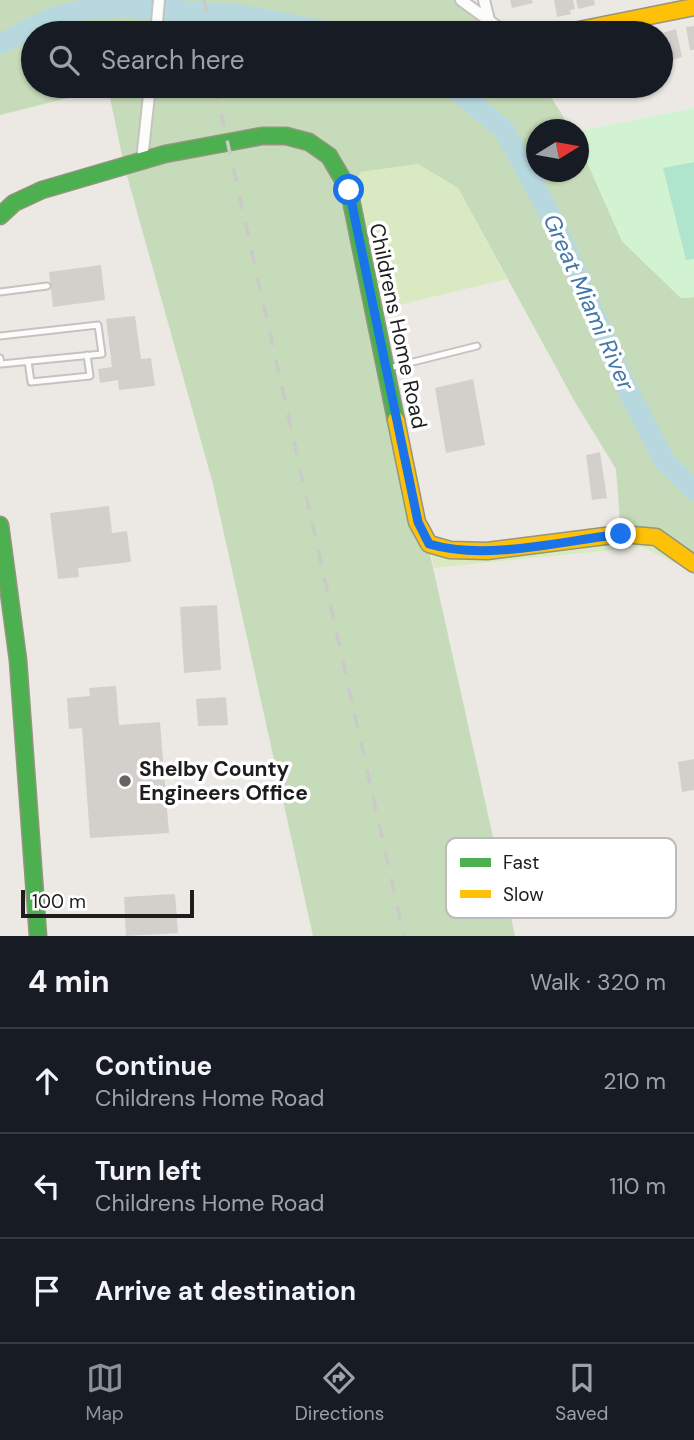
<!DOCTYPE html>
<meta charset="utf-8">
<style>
body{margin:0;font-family:"DM Sans",sans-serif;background:#242831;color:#f1f3f6}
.compass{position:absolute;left:526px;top:119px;width:63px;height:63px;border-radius:50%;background:#171b24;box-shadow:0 2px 5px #0004;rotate:79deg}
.scale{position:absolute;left:21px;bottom:18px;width:173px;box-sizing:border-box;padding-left:7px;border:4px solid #1d1d1d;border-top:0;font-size:19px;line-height:24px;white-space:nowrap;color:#1d1d1d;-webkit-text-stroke:5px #fff;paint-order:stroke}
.stop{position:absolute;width:21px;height:21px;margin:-16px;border:5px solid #1a73e8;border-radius:50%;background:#fff}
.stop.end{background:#1a73e8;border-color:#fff;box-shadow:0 2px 7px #0008}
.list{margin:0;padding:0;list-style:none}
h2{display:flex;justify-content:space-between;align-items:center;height:91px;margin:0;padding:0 28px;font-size:30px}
h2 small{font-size:23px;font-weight:400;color:#9ea1a6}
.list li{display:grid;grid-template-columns:46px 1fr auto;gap:21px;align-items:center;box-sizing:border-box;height:105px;padding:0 28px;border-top:2px solid #363941}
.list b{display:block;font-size:26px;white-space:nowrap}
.list p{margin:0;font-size:23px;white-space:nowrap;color:#9ea1a6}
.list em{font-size:23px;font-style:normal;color:#9ea1a6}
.icon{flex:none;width:38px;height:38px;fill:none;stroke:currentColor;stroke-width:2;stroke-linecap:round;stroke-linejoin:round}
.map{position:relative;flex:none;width:694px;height:936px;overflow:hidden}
.search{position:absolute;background:#171b24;box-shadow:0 2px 5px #0004;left:21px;right:21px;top:21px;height:77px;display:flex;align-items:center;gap:18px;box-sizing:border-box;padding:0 24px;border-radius:38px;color:#9ea1a6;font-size:26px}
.sheet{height:406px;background:#171b24}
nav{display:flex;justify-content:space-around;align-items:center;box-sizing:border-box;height:98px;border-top:2px solid #363941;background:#171b24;font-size:19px;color:#9ea1a6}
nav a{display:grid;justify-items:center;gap:4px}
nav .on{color:#8c9099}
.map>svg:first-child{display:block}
</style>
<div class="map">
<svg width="694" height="936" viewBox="0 0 694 936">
<rect width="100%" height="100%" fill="#ece9e5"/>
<path fill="#d9eac2" d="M 418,164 L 458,188 L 507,279 L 374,311 L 349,190 L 361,172 Z
M 621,534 L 676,552 L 676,564 L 642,547 L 434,568 L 429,544 L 450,550 Z"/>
<path fill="#c6dbb9" d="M 0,0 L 461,0 L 506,33 L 33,33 L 33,86 L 544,86 L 571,129 L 536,130 L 536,172 L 578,172 L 579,144 L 622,241 L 681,298 L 694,297 L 694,564 L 676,552 L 621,534 L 616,469 L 575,402 L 458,188 L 418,164 L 361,172 L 349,190 L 515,936 L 313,936 L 213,484 L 124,165 L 108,88 L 0,115 Z"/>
<path fill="#d2f3d1" d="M 694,108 L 694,297 L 681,298 L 622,241 L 579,144 L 578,131 Z"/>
<path fill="#afe5cd" d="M 694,162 L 694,259 L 686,260 L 663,168 Z"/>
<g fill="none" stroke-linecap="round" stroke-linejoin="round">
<path stroke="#b8d8e0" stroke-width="21" d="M 0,44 L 51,18 L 82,10 L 123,7 L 240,15 L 336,33
M 452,86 L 504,130 L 553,220 L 627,389 L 665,462 L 694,490"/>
</g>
<path fill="#d3d0cc" d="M 510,0 L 532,0 L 533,3 L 512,8 Z
M 554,0 L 573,0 L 575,9 L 570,10 L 571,14 L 557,17 Z
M 576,0 L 594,0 L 595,5 L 578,9 Z
M 694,26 L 694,50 L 690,50 L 686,27 Z
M 676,29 L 682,57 L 668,61 L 662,33 Z
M 101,265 L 105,300 L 53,307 L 49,272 Z
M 135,316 L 141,359 L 151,358 L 155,386 L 119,390 L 118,380 L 100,383 L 98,369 L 112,367 L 106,319 Z
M 473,379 L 485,445 L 446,453 L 435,388 Z
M 600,452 L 607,498 L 592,500 L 586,455 Z
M 109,506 L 112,533 L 127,531 L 131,562 L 78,568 L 79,577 L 58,579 L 50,513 Z
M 217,605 L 221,670 L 184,673 L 180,607 Z
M 116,686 L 119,725 L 160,722 L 169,833 L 90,838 L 82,728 L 69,729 L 67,698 L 90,696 L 89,688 Z
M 226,697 L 228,725 L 198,726 L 196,699 Z
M 694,759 L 694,790 L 682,792 L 678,762 Z
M 175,894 L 178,933 L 126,936 L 124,897 Z"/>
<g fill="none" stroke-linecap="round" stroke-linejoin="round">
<g stroke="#c4c3c1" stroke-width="9">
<path id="lane" d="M 0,292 L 47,286
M 0,336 L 98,325 L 102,354 L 1,364 L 0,358
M 28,361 L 31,382 L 90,376 L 87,355
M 389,368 L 477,346"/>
</g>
<g stroke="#c4c3c1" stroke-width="14">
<path id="street" d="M 461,0 L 506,33
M 484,0 L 490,24
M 156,33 L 159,0
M 142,160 L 150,86"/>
</g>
<g stroke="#95957c" stroke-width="19">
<path id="fast" d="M 0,216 L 14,203 L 42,190 L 165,154 L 262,136 L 286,136 L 309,142 L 329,156 L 349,190 L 396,420
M 0,525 L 18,660 L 38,936"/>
</g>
<g stroke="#95957c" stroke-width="19">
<path id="slow" d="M 564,33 L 694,7
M 396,420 L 417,522 L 429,544 L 450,550 L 487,551 L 621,534 L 656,537 L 694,564"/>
</g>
<use href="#lane" stroke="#fcfcfb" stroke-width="5"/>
<use href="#street" stroke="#fcfcfb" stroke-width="10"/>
<use href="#fast" stroke="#4caf50" stroke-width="16"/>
<use href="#slow" stroke="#ffc107" stroke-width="16"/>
<path stroke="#cacac9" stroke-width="3.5" stroke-dasharray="14 14" stroke-linecap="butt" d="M 204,0 L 211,33
M 215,86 L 404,936"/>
</g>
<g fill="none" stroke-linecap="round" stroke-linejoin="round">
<path stroke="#1a73e8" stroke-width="9" d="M 349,190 L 418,522 L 429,544 C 486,561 562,541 621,534"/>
</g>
<circle fill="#656463" stroke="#fff" stroke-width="2.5" cx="125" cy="781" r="7"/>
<g text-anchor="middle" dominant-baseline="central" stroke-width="7" stroke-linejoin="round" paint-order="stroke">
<g font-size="21" fill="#1d1d1d" stroke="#fff">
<text transform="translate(398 326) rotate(78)">Childrens Home Road</text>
</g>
<g font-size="21" font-weight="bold" fill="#1d1d1d" stroke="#fff" text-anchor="start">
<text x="139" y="769">Shelby County<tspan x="139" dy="24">Engineers Office</tspan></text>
</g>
<g font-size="23" font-style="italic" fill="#4377a8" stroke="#fff">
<text transform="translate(589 302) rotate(66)">Great Miami River</text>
</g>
</g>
<rect x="446" y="838" width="230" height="80" rx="10" fill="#fff" stroke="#bbb" stroke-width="2"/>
<rect x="460" y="858" width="31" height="9" fill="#4caf50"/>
<rect x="460" y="890" width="31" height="8" fill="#ffc107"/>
<g font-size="19" fill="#1d1d1d">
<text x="503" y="869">Fast</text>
<text x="503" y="901">Slow</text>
</g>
</svg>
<svg class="compass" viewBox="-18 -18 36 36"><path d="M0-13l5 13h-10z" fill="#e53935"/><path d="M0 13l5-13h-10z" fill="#9ea1a6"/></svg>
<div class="scale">100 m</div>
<div class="stop" style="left:349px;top:190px"></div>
<div class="stop end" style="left:621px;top:534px"></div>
<div class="search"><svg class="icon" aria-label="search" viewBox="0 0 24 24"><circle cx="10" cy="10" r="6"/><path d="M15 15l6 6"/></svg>Search here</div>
</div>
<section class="sheet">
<h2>4 min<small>Walk · 320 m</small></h2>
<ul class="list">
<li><svg class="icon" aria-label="ahead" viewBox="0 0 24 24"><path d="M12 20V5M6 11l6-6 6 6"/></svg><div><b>Continue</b><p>Childrens Home Road</p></div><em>210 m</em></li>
<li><svg class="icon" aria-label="left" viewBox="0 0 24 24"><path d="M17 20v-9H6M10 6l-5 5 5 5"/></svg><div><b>Turn left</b><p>Childrens Home Road</p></div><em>110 m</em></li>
<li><svg class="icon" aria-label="arrive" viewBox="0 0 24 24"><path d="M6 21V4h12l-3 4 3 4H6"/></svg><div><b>Arrive at destination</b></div></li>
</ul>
</section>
<nav>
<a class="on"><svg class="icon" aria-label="map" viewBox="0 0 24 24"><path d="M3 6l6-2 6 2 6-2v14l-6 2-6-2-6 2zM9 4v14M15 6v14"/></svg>Map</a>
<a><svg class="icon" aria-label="directions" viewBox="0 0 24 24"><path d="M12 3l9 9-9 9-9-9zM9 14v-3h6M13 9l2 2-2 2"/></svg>Directions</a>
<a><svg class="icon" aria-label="saved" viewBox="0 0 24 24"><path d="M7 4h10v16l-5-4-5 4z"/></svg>Saved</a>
</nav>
